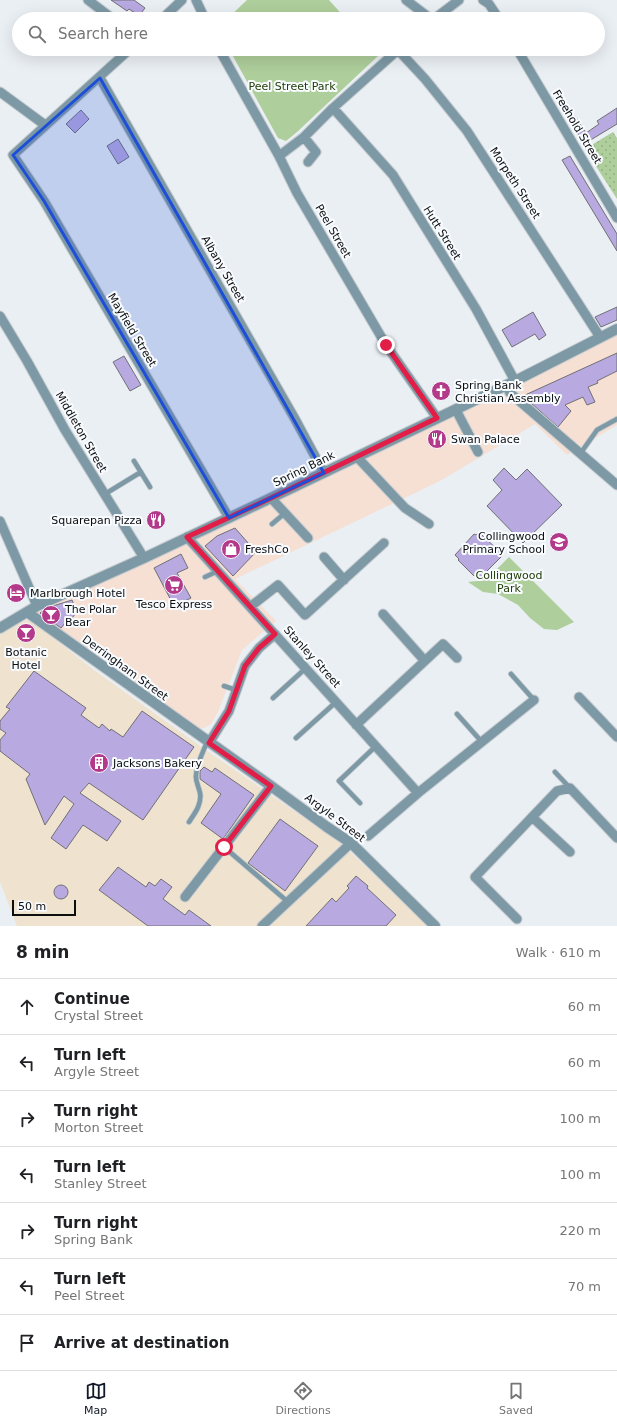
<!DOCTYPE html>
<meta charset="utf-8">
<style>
body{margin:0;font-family:"DejaVu Sans",sans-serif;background:#f2f2f2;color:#202124}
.scale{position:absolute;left:12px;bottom:10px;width:64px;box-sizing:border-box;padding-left:4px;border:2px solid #0c0d0f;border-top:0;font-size:11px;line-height:14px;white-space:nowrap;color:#0c0d0f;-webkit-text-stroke:3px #f9fcff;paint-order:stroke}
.stop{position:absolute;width:12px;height:12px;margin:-9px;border:3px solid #e11d48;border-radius:50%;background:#fff}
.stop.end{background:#e11d48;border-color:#fff;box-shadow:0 1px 4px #0008}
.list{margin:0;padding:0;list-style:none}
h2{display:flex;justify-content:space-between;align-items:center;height:52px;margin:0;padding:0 16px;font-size:17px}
h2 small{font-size:13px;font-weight:400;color:#757577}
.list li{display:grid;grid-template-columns:26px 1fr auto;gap:12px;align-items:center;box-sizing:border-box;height:56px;padding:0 16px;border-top:1px solid #e0e0e0}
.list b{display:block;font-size:15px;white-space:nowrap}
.list p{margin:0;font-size:13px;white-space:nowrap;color:#757577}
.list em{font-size:13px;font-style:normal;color:#757577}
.icon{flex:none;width:22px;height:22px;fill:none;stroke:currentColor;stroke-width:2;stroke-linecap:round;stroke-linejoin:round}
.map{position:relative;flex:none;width:617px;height:926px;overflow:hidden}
.search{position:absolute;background:#fff;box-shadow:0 4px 16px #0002;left:12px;right:12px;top:12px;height:44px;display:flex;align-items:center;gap:10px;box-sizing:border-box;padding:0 14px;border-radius:22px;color:#757577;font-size:15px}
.sheet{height:444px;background:#fff}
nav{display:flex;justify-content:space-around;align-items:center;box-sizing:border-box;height:56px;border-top:1px solid #e0e0e0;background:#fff;font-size:11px;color:#757577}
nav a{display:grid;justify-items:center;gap:2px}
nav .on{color:#111827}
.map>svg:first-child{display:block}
</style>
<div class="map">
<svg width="617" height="926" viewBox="0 0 617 926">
<defs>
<pattern id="grass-dots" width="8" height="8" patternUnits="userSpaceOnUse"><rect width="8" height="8" fill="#aece9b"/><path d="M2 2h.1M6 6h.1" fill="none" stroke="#94b084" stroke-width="1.8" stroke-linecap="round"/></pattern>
</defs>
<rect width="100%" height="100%" fill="#eaeff4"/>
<path fill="#f6dfd3" d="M 617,331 L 617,425 L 567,455 L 535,424 L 440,481 L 235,579 L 276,621 L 242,650 L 218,712 L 211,724 L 204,728 L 200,729 L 37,613 L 42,609 L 63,599 L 187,543 L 356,463 Z"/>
<path fill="#efe2cf" d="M 29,619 L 94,670 L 206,750 L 342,844 L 428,926 L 17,926 L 0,882 L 0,632 Z"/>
<path fill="url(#grass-dots)" d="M 613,132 L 617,138 L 617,199 L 585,149 Z"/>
<path fill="#aece9b" d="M 247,0 L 329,0 L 346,19 L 227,19 Z
M 229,49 L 372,49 L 378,56 L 297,132 L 286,141 L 278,138 Z
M 509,557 L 574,622 L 557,630 L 544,629 L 530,618 L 518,605 L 498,594 L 483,592 L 468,582 L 486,580 Z"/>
<path fill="#b8a9e1" stroke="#717075" d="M 111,0 L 134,0 L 145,8 L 139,16 L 129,9 L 127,11 Z
M 617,108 L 617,124 L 584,144 L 569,119 L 575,116 L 586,133 L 599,124 L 597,121 Z
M 81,110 L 89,119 L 75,133 L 66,124 Z
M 118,139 L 129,157 L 118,164 L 107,146 Z
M 570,156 L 617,234 L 617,251 L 562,160 Z
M 617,307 L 617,320 L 601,327 L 595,317 Z
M 533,312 L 546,335 L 539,340 L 535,334 L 512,347 L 502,330 Z
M 617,353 L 617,371 L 597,381 L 598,383 L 588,387 L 595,402 L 587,405 L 583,397 L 565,405 L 571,411 L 558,427 L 523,396 Z
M 124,356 L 141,385 L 130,391 L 113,362 Z
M 504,468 L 516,480 L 527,469 L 562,505 L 523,543 L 487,506 L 502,490 L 493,480 Z
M 235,528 L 256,552 L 233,576 L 205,546 L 217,536 Z
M 479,532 L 503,555 L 484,574 L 483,574 L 479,578 L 476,574 L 474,576 L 458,560 L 459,559 L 455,555 L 474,534 L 476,535 Z
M 181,554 L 188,568 L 177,573 L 191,598 L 174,606 L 154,568 Z
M 72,600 L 75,607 L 69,610 L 75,614 L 68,624 L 66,622 L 61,628 L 40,613 L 43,611 L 53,606 Z
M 34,671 L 86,708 L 81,715 L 99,728 L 102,724 L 110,731 L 111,729 L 123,737 L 142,711 L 194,747 L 143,820 L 89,783 L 80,793 L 121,821 L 107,841 L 83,825 L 66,849 L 51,838 L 74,804 L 64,796 L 45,825 L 26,779 L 30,774 L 0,751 L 0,740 L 6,733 L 0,729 L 0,721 L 10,709 L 6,707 Z
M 204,767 L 212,772 L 215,768 L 254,795 L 223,839 L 201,823 L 221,794 L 200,779 L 200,771 Z
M 280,819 L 318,846 L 285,891 L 248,863 Z
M 118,867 L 146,887 L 149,882 L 155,886 L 161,879 L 172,887 L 163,899 L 185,915 L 189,910 L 211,926 L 148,926 L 99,890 Z
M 356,876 L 368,886 L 367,888 L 396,915 L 386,926 L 306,926 L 332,898 L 336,902 L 349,888 L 347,886 Z
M54 892a7 7 0 1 1 14 0a7 7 0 1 1-14 0Z"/>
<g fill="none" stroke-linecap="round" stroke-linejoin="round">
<g stroke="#c6cbcf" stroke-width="6">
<path id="service" d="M 580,454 L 597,430 L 617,419
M 134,461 L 150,487
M 105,494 L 141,472
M 272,524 L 285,513
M 205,577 L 218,571
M 511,674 L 534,700
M 224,686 L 236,690
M 273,698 L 306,668
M 457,714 L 481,741
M 296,738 L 336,702
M 555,772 L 570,788
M 360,803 L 339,781 L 376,746
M 189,822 C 195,813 202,804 200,793 C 199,787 195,781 196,775 C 197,763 203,752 207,742
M 224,847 L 288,902"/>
</g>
<g stroke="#c6cbcf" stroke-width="11">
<path id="minor" d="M 88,0 L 113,19
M 196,0 L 205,19
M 406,0 L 431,19
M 483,0 L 489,4 L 499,19
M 162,19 L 182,0
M 434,19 L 459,0
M 130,49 L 13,155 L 44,201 L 229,518
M 219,49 L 279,156 L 297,193 L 386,345 L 437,418
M 517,49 L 617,218
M 398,50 L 425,79 L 467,131 L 600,337
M 100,78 L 295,419 L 324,473
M 0,92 L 45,125
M 333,108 L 393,175 L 476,309 L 515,381
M 304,137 L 316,152 L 308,162
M 279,156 L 304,137 L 333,108 L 399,49
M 0,316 L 27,361 L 65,430 L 144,558
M 506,385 L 510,393 L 617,485
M 456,410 L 478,452
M 357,457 L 405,508 L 429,524
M 271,498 L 308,538
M 0,521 L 37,606
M 187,537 L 418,793 L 534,700
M 324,557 L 344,580
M 250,607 L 278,585 L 305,615 L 384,543
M 383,614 L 424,660
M 579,697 L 617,737
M 356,725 L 443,644 L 457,658
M 209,743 L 229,711 L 245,666 L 259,648 L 275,634
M 532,817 L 570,852
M 368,836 L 418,793
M 185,897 L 271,786
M 517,919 L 475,877 L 557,791 L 570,788 L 617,838
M 262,926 L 351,843"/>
</g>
<g stroke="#c6cbcf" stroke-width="12">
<path id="tertiary" d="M 27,612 L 271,786 L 327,827 L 351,843 L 435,926
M 0,628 L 37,606 L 144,558 L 271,498 L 515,381 L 617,329"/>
</g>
<use href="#service" stroke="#7d99a5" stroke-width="4.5"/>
<use href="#minor" stroke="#7d99a5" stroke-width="9"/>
<use href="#tertiary" stroke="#7d99a5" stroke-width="10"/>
</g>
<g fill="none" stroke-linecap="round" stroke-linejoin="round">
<path stroke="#e11d48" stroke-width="5" d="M 224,847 L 271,786 L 209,743 L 229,711 L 245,666 L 259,648 L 275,634 L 187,537 L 271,498 L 437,418 L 386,345"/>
</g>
<path fill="#1d4ed8" fill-opacity="0.2" stroke="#1d4ed8" stroke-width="3" stroke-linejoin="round" d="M 100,78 L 324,473 L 229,518 L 44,201 L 13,155 Z"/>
<defs>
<g id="church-disc" transform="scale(1)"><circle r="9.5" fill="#b3398b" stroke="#f9fcff"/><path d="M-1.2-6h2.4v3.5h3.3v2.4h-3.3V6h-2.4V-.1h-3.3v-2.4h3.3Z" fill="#fff"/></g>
<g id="restaurant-disc" transform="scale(1)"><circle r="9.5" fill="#b3398b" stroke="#f9fcff"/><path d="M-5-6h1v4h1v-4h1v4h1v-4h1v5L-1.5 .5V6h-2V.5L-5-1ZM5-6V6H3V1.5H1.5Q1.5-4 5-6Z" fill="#fff"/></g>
<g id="school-disc" transform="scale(1)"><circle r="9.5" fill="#b3398b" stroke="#f9fcff"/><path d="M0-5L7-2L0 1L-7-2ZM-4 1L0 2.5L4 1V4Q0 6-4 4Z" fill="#fff"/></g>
<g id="shop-disc" transform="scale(1)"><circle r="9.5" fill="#b3398b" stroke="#f9fcff"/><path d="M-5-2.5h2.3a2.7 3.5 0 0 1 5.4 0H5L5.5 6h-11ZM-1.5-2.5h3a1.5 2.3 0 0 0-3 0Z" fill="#fff"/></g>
<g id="supermarket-disc" transform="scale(1)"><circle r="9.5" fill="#b3398b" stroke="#f9fcff"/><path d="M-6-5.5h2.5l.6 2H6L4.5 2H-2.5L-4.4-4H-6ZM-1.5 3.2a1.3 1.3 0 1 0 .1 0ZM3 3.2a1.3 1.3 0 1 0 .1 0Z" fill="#fff"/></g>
<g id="hotel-disc" transform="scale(1)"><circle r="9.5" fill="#b3398b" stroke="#f9fcff"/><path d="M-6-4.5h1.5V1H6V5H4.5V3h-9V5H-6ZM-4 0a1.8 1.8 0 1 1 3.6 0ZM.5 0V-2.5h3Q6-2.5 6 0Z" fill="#fff"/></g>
<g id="bar-disc" transform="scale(1)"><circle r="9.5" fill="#b3398b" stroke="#f9fcff"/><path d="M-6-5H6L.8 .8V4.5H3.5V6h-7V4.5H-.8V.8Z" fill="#fff"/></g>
<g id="building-disc" transform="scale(1)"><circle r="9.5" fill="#b3398b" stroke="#f9fcff"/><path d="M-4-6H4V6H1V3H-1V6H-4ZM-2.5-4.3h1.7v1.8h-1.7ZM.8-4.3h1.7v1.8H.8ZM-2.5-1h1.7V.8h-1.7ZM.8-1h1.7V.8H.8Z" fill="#fff"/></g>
</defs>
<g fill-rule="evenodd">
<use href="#church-disc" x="441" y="391"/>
<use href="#restaurant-disc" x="437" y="439"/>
<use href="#restaurant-disc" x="156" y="520"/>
<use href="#school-disc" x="559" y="542"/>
<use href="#shop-disc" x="231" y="549"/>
<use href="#supermarket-disc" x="174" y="585"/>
<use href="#hotel-disc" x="16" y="593"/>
<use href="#bar-disc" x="51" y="615"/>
<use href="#bar-disc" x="26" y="633"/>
<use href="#building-disc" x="99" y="763"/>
</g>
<g text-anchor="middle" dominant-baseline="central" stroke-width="4" stroke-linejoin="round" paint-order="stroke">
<g font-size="11" fill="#213f08" stroke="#f9fcff">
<text x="292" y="86">Peel Street Park</text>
<text x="509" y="575">Collingwood<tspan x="509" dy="13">Park</tspan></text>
</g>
<g font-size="11" fill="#0c0d0f" stroke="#f9fcff">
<text transform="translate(577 127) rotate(59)">Freehold Street</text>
<text transform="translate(515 183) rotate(57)">Morpeth Street</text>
<text transform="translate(333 231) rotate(60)">Peel Street</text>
<text transform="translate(442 233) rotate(58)">Hutt Street</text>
<text transform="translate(223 269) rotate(60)">Albany Street</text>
<text transform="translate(132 330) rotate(59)">Mayfield Street</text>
<text transform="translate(81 432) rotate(60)">Middleton Street</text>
<text transform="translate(304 469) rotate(-26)">Spring Bank</text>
<text transform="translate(312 657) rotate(48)">Stanley Street</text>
<text transform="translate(125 668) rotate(36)">Derringham Street</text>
<text transform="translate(335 818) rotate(37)">Argyle Street</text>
</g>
<g font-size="11" fill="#0c0d0f" stroke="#f9fcff" text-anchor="start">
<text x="455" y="385">Spring Bank<tspan x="455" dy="13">Christian Assembly</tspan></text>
<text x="451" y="439">Swan Palace</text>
<text x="142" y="520" text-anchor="end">Squarepan Pizza</text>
<text x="545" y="536" text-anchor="end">Collingwood<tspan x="545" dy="13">Primary School</tspan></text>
<text x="245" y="549">FreshCo</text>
<text x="30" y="593">Marlbrough Hotel</text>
<text x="174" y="604" text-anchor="middle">Tesco Express</text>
<text x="65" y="609">The Polar<tspan x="65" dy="13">Bear</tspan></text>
<text x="26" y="652" text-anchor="middle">Botanic<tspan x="26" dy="13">Hotel</tspan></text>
<text x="113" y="763">Jacksons Bakery</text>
</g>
</g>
</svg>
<div class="scale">50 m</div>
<div class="stop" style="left:224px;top:847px"></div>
<div class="stop end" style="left:386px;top:345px"></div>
<div class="search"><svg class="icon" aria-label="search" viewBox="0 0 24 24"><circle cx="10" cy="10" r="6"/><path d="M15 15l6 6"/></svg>Search here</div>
</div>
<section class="sheet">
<h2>8 min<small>Walk · 610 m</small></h2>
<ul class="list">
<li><svg class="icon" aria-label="ahead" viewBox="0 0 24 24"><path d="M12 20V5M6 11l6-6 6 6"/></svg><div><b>Continue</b><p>Crystal Street</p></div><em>60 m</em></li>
<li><svg class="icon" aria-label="left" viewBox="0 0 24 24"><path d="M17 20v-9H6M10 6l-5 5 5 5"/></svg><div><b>Turn left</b><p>Argyle Street</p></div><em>60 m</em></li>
<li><svg class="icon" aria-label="right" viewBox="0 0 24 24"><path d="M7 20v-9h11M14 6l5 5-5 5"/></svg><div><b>Turn right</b><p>Morton Street</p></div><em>100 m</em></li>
<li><svg class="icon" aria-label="left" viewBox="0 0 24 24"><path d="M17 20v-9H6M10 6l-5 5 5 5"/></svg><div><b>Turn left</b><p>Stanley Street</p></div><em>100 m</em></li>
<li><svg class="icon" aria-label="right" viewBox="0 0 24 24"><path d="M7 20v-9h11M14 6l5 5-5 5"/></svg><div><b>Turn right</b><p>Spring Bank</p></div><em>220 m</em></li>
<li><svg class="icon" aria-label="left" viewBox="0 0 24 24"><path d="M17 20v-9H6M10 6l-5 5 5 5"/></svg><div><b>Turn left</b><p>Peel Street</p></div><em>70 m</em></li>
<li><svg class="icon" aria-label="arrive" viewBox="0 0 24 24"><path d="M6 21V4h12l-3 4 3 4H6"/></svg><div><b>Arrive at destination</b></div></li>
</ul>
</section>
<nav>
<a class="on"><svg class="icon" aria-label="map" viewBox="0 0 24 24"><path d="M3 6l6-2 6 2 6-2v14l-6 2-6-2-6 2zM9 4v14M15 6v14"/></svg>Map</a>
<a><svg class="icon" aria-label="directions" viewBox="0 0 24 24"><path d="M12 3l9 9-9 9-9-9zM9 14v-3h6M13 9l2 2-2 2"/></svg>Directions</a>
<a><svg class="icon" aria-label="saved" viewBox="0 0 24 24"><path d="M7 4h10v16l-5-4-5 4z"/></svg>Saved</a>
</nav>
